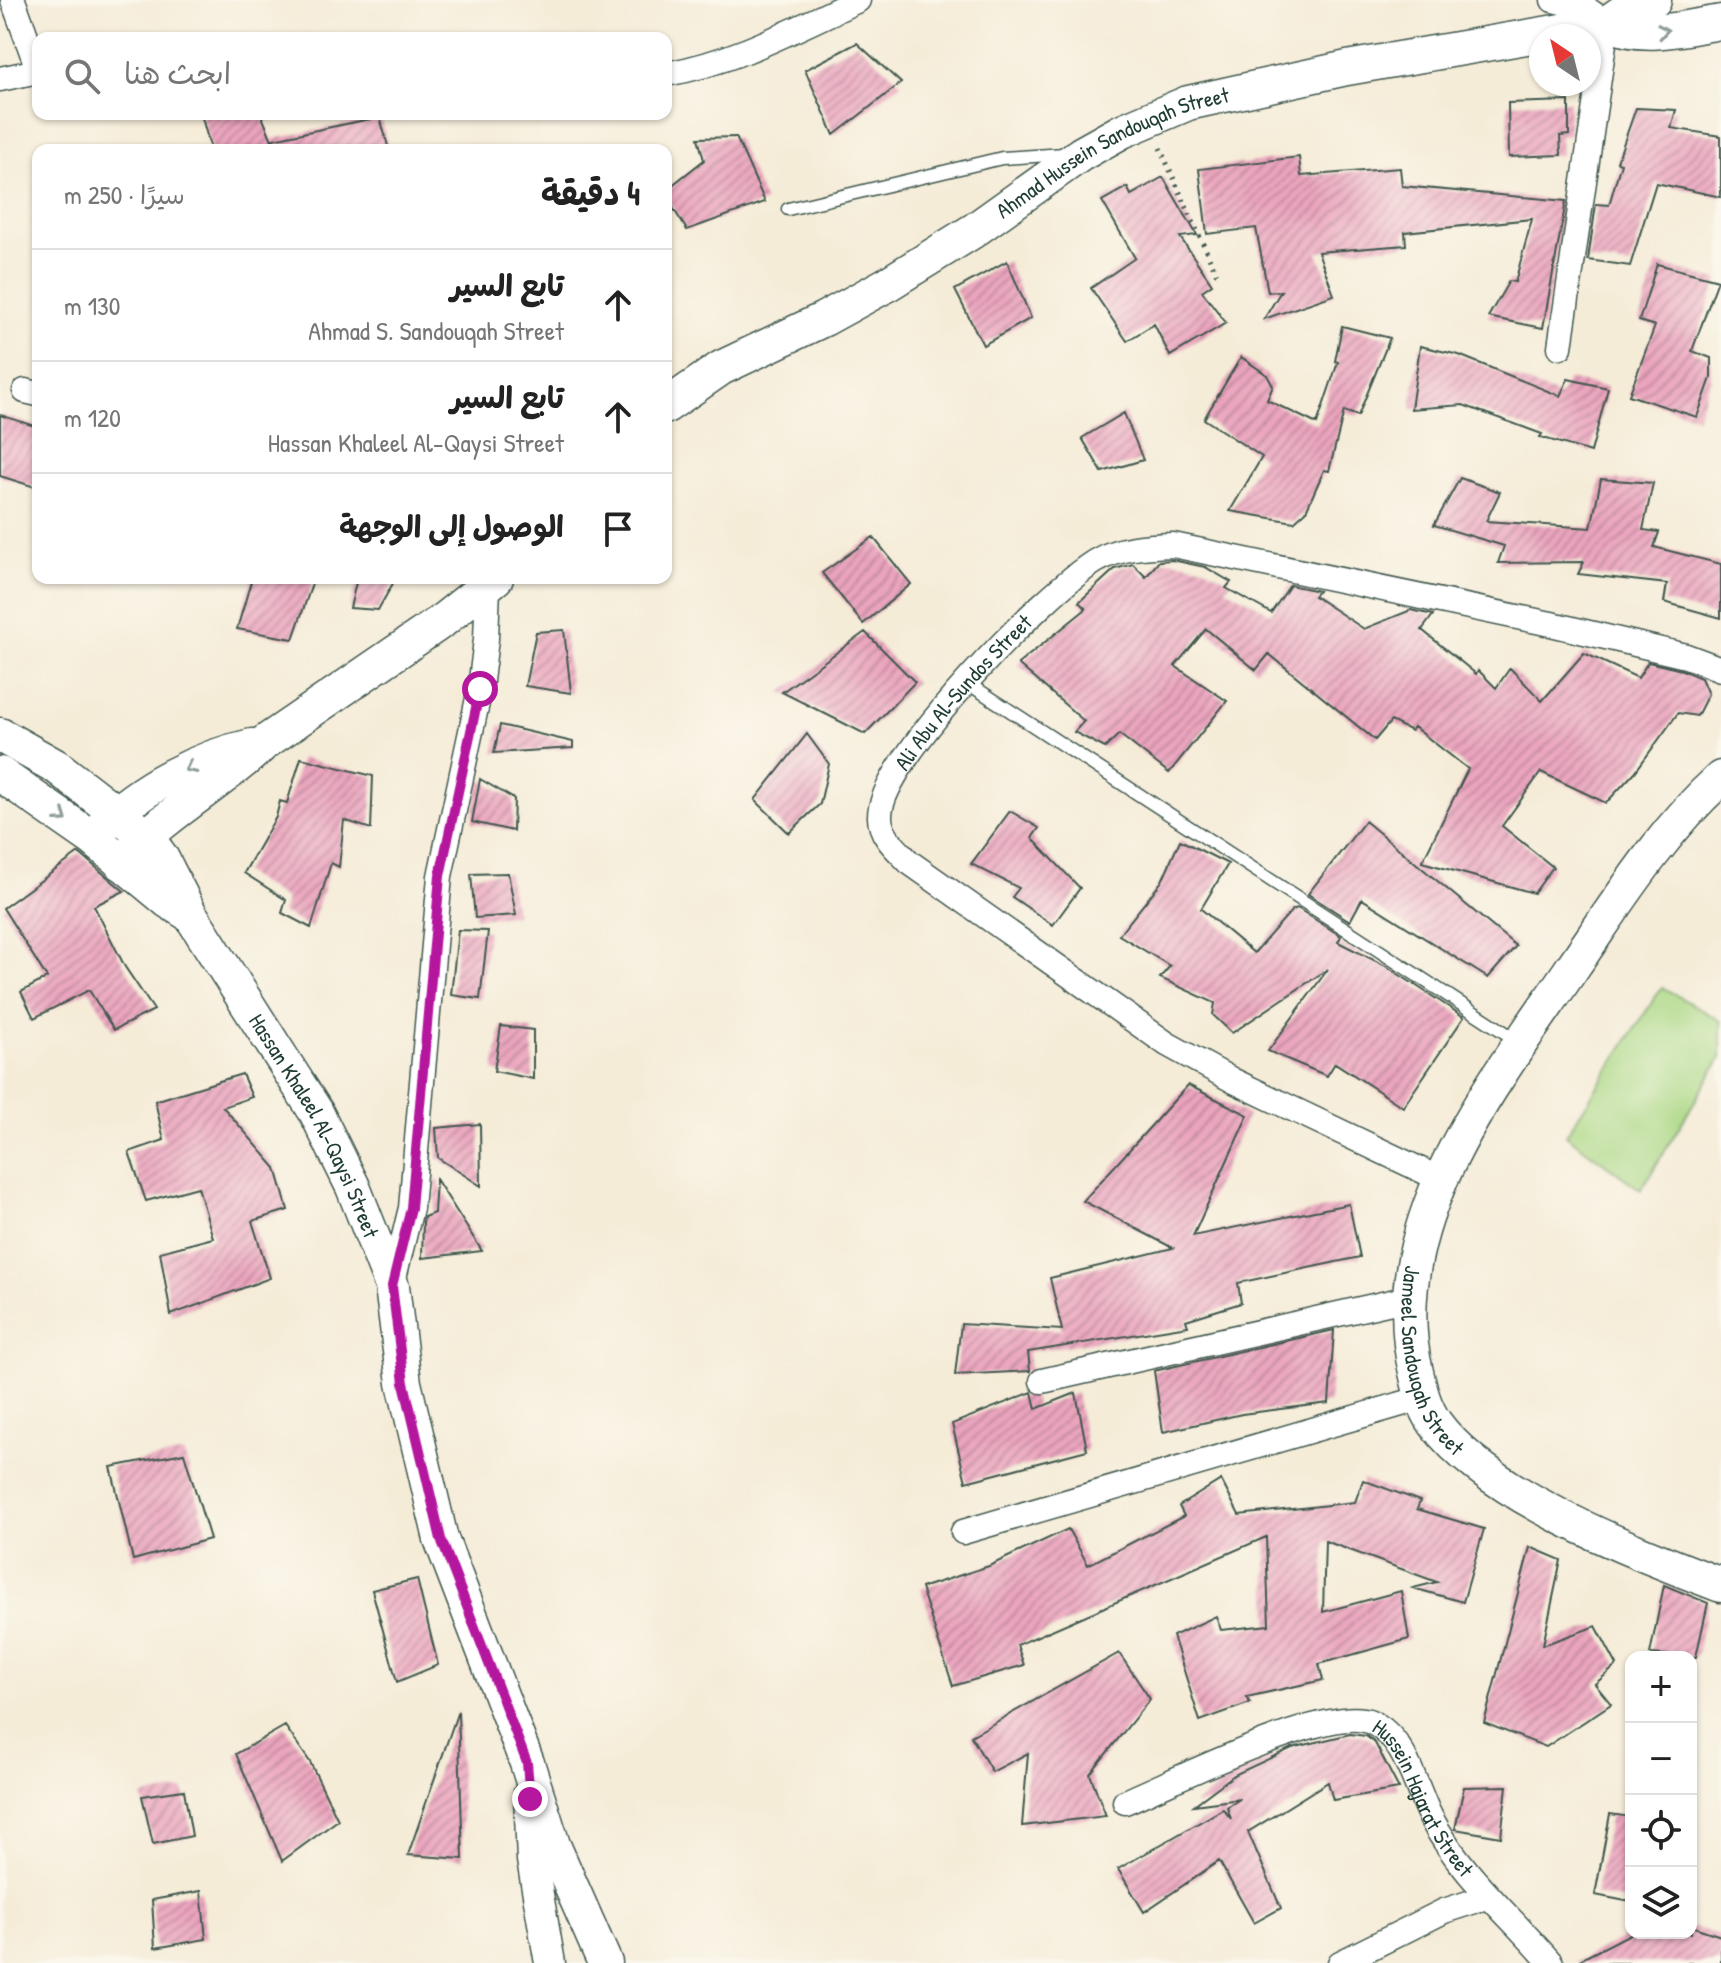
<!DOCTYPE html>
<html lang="ar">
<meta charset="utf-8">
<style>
body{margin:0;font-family:"Patrick Hand","Playpen Sans Arabic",sans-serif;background:#f2f2f2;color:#222;direction:rtl}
.controls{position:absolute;right:24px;bottom:24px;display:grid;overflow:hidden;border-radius:16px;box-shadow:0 2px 6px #0004}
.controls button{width:72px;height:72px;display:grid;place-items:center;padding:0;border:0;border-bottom:2px solid #e0e0e0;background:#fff;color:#222;font:40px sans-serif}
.compass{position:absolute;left:1529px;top:24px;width:72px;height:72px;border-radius:50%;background:#fff;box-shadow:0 2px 6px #0004;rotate:325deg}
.stop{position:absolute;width:24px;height:24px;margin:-18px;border:6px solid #b5179e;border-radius:50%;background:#fff}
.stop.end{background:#b5179e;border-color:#fff;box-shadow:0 2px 8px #0008}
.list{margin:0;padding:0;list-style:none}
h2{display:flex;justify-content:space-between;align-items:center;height:104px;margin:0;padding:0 32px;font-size:34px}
h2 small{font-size:26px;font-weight:400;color:#767676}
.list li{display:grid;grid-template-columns:52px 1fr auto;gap:24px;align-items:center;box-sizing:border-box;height:112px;padding:0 32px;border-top:2px solid #e0e0e0}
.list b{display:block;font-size:30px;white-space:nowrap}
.list p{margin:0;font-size:26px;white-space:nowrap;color:#767676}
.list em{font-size:26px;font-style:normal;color:#767676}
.icon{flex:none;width:44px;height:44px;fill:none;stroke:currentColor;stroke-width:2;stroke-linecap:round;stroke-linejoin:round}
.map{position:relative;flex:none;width:1721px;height:1963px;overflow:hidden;direction:ltr}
.search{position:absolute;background:#fff;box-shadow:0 2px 6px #0004;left:32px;top:32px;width:640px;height:88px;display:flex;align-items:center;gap:20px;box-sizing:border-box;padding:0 28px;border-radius:16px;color:#767676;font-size:30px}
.panel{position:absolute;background:#fff;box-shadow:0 2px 6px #0004;left:32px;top:144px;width:640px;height:440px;border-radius:16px;direction:rtl}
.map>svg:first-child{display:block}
</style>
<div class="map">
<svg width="1721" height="1963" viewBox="0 0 1721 1963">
<defs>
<pattern id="building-hatch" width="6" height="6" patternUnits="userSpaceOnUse" patternTransform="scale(2)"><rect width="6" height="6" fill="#eba4be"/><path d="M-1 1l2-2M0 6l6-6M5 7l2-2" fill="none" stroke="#be879b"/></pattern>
</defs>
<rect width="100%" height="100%" fill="#fbf7ec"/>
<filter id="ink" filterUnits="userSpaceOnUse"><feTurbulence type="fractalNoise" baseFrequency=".0125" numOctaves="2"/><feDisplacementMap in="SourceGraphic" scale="16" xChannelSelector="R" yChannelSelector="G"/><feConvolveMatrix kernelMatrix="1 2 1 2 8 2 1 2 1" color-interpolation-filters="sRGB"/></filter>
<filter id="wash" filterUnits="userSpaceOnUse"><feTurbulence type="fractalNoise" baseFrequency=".006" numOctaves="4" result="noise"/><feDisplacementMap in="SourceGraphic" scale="32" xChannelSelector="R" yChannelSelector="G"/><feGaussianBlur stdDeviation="1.8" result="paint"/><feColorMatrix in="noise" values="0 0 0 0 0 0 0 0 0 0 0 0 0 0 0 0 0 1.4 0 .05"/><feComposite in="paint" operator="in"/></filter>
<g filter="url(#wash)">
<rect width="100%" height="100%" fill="#f5ecd8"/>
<path fill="#abd885" stroke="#658a5c" stroke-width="2" d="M 1662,987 L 1721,1021 L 1721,1058 L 1641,1190 L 1566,1135 Z"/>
<g id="blocks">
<path fill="url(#building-hatch)" d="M 857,43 L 901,83 L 834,135 L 805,70 Z
M 1569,101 L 1569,135 L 1560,136 L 1561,155 L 1509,157 L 1508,103 Z
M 1636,108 L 1676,110 L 1671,128 L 1721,136 L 1721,197 L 1656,183 L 1630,266 L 1588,260 L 1596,204 L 1609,205 L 1621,163 L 1617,162 Z
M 201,114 L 261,114 L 274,145 L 273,139 L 380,117 L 389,150 L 211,150 Z
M 736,137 L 765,202 L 687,230 L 666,197 L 666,190 L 704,160 L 698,138 Z
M 1299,157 L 1301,176 L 1400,168 L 1402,186 L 1566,201 L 1543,328 L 1488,317 L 1509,281 L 1515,282 L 1532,219 L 1405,232 L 1406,245 L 1318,252 L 1334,295 L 1264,319 L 1281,291 L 1268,292 L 1256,228 L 1207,234 L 1199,169 Z
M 1163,177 L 1197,235 L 1180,237 L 1212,284 L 1202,291 L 1226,323 L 1170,356 L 1154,324 L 1127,341 L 1091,288 L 1135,258 L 1102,201 L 1127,187 L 1131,195 Z
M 1007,261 L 1031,318 L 983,345 L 955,290 Z
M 1657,264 L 1718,280 L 1692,351 L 1711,358 L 1711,378 L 1697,417 L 1629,395 L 1655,326 L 1639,321 Z
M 1342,326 L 1390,338 L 1358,416 L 1344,411 L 1329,471 L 1324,470 L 1306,511 L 1294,522 L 1230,511 L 1262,457 L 1204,419 L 1241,357 L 1267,375 L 1273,386 L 1267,400 L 1317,424 L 1338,362 L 1335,361 Z
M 1420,346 L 1459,355 L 1560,396 L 1568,379 L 1608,388 L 1591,452 L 1540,437 L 1542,434 L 1463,405 L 1411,409 Z
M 1124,413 L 1143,460 L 1102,472 L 1082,438 Z
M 0,415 L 38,427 L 38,488 L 0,476 Z
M 1460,478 L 1500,492 L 1486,521 L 1591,528 L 1601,479 L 1653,483 L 1643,530 L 1659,532 L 1654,547 L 1721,564 L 1721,618 L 1664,602 L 1667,584 L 1578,574 L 1584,562 L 1498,563 L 1504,546 L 1434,525 Z
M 873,537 L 911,584 L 863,624 L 822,573 Z
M 1172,560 L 1205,567 L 1231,582 L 1226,588 L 1271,613 L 1290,585 L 1318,591 L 1314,596 L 1364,629 L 1411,610 L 1433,615 L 1422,630 L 1476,674 L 1478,670 L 1496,688 L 1510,668 L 1542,701 L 1584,653 L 1638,678 L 1648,662 L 1682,670 L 1701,678 L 1708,694 L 1697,716 L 1678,713 L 1635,772 L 1606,803 L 1541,772 L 1502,826 L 1553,867 L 1534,893 L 1422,862 L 1468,769 L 1414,727 L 1411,731 L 1391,721 L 1375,740 L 1269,654 L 1256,670 L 1206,629 L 1175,666 L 1227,701 L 1169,773 L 1119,734 L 1105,748 L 1074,732 L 1084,721 L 1018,664 L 1086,609 L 1079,602 L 1115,569 L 1133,564 L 1146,577 L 1159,561 Z
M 252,578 L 314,578 L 293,639 L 237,629 Z
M 357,578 L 396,578 L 378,610 L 350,608 Z
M 564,630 L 571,693 L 525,686 L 536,632 Z
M 865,632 L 915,682 L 865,734 L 782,692 Z
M 500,725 L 573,742 L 573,748 L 494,753 Z
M 807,734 L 829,764 L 820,804 L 789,833 L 755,800 Z
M 301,758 L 373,776 L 371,829 L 344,820 L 339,867 L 331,863 L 311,928 L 282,913 L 286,900 L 244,873 L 276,817 L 280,801 L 287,803 Z
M 480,779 L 514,799 L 513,831 L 472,822 Z
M 1010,811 L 1039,828 L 1032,838 L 1080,888 L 1053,925 L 1012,897 L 1019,888 L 971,864 Z
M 1365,821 L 1516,946 L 1488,978 L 1362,899 L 1350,921 L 1308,894 Z
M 1180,840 L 1228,864 L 1201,909 L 1254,953 L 1292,910 L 1297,908 L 1341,936 L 1338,942 L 1386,966 L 1464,1017 L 1403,1107 L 1335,1063 L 1327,1076 L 1268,1051 L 1328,969 L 1232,1033 L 1213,1015 L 1215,1003 L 1160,978 L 1170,966 L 1119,935 L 1162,881 Z
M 79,853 L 124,891 L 94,906 L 125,967 L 154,1010 L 114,1030 L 89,990 L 34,1018 L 21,992 L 47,978 L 3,908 Z
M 508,873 L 516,915 L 475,918 L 471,874 Z
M 458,930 L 488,931 L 480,999 L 451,995 Z
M 501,1026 L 533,1030 L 533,1079 L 494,1071 Z
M 242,1074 L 252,1097 L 223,1107 L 276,1168 L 288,1210 L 252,1221 L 270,1278 L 171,1315 L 160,1252 L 213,1238 L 198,1187 L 146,1201 L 129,1152 L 164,1140 L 155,1101 Z
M 1188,1085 L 1248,1115 L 1193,1236 L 1349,1204 L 1360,1257 L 1238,1283 L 1241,1303 L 1186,1320 L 1188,1326 L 1028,1352 L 1030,1371 L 955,1375 L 961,1324 L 1062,1330 L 1050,1278 L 1173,1248 L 1083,1201 Z
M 480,1124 L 481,1186 L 438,1158 L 436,1128 Z
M 436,1179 L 482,1251 L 422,1258 L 423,1222 L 424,1217 L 434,1213 Z
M 1334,1330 L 1329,1403 L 1242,1414 L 1163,1432 L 1154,1371 Z
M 1032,1392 L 1036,1409 L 1076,1393 L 1087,1450 L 966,1482 L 952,1424 Z
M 184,1453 L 210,1539 L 133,1560 L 111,1467 Z
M 1221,1480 L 1239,1515 L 1355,1502 L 1363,1480 L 1420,1501 L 1417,1509 L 1484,1529 L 1463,1602 L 1413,1588 L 1437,1582 L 1325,1541 L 1323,1612 L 1401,1591 L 1409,1639 L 1319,1664 L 1323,1680 L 1247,1697 L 1250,1703 L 1200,1721 L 1173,1636 L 1216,1616 L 1221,1630 L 1269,1625 L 1266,1537 L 1017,1645 L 1024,1665 L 953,1686 L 921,1588 L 989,1566 L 1068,1529 L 1088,1565 L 1184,1516 L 1179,1506 Z
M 1530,1547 L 1561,1560 L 1543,1645 L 1596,1626 L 1617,1665 L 1595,1684 L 1611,1704 L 1546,1747 L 1484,1723 Z
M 417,1579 L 438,1665 L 397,1682 L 372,1590 Z
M 1664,1585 L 1708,1603 L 1696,1657 L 1650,1654 Z
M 1119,1653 L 1150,1699 L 1090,1774 L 1106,1816 L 1022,1826 L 1028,1753 L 992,1772 L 971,1736 Z
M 458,1711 L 463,1859 L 408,1855 Z
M 285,1726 L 310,1762 L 338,1820 L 282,1861 L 236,1754 Z
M 1350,1734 L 1366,1736 L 1375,1743 L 1399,1789 L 1333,1800 L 1328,1782 L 1248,1832 L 1281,1908 L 1254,1923 L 1219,1861 L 1144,1912 L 1118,1869 L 1223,1809 L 1231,1819 L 1227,1807 L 1240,1799 L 1194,1805 L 1234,1775 L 1292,1748 Z
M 1507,1786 L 1501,1837 L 1455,1829 L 1464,1787 Z
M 184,1790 L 192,1836 L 153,1844 L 142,1796 Z
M 1610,1814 L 1631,1817 L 1631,1902 L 1595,1895 Z
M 201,1891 L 206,1939 L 155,1948 L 152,1900 Z
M 1691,1926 L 1721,1936 L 1721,1963 L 1574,1963 L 1632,1933 L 1691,1933 Z"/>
</g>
</g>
<g filter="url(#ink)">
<use href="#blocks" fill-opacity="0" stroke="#3f574d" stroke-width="2"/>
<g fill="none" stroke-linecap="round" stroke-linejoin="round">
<g stroke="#3f574d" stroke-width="15">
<path id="service" d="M 788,209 L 1002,158 L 1065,154
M 966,682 L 1518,1041"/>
</g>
<g stroke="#3f574d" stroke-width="27">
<g id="minor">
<path d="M 13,0 L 38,69"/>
<path d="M 1553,0 L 1584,7 L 1607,23 L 1560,347"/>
<path d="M 666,74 C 733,63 797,28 858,0"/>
<path d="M 0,79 L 38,71"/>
<path d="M 25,391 L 38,394"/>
<path id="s1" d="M 1442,1180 L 1234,1081 L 1167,1044 L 909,862 C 898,850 880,836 880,817 C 878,762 1047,590 1096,561 C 1120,547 1146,546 1173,545 L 1551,624 L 1686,656 L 1721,669"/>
<path d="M 392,1286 L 411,1208 L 440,876 L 480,689 L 486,639 L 488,587"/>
<path d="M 1042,1381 L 1409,1298"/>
<path d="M 963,1532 L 1422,1398"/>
<path id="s2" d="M 1125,1802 C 1171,1783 1329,1703 1371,1722 C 1406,1738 1415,1787 1431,1818 C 1461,1875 1510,1915 1551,1963"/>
<path d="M 1340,1963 L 1444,1911 L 1487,1897"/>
</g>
</g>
<g stroke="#3f574d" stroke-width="33">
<path id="tertiary" d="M 529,1793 L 532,1860 L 550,1963"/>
</g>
<g stroke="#3f574d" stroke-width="37">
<g id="secondary">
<path d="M 1607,23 C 1645,40 1682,28 1721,22"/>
<path id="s3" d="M 666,406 L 721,368 L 824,319 L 886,285 L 973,231 L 1081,154 L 1122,131 L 1188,103 L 1347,68 L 1607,23 L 1630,7 L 1654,0"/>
<path id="s4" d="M 0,735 L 57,767 L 145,835 L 161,857 L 190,914 L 316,1112 L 353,1187 L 392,1286 L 404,1383 L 441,1539 L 527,1763 L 553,1845 L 605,1963"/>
<path d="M 0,774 L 92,838 L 168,901 L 189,914"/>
<path id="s5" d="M 1721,778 C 1661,832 1618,902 1572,968 C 1494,1083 1380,1224 1416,1372 C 1420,1390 1424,1407 1435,1423 C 1489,1497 1635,1552 1721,1585"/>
<path d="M 103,826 C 139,788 200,757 252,746"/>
<path d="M 121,863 C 161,815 219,786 264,743 L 442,621 L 496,578"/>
</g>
</g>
<path stroke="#3f574d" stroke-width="5" stroke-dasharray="2 6" stroke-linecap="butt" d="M 1160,148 L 1218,277"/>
<use href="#service" stroke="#fff" stroke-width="12"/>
<use href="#minor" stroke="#fff" stroke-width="24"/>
<use href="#tertiary" stroke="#fff" stroke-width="30"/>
<use href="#secondary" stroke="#fff" stroke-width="34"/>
</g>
<defs><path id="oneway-chevron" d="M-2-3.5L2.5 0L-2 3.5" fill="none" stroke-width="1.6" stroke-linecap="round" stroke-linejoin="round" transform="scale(2)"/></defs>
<g stroke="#8f9e9a">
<use href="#oneway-chevron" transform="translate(1663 31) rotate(-9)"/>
<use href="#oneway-chevron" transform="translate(190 768) rotate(153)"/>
<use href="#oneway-chevron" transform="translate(62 817) rotate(35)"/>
</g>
</g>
<g fill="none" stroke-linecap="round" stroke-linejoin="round" filter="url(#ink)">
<path stroke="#b5179e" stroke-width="10" d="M 480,689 L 440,876 L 411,1208 L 392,1286 L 404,1383 L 441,1539 L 527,1763 L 530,1799"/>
</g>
<g text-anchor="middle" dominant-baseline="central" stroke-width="8" stroke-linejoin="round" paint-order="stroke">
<g font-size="22" fill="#1f3d34" stroke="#fbf7ec">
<text stroke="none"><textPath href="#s3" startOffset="516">Ahmad Hussein Sandouqah Street</textPath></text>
<text stroke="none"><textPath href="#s1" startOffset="830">Ali Abu Al-Sundos Street</textPath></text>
<text stroke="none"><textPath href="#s4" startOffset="514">Hassan Khaleel Al-Qaysi Street</textPath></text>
<text stroke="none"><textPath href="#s5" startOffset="682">Jameel Sandouqah Street</textPath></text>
<text stroke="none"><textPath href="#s2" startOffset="356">Hussein Hajarat Street</textPath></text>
</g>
</g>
</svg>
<div class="controls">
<button>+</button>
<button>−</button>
<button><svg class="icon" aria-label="locate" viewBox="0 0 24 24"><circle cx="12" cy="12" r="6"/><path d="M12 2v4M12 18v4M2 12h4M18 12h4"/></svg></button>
<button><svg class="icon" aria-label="layers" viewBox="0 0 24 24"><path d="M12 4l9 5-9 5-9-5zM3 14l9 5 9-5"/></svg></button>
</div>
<svg class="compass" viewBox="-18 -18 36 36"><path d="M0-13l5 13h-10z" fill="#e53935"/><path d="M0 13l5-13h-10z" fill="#767676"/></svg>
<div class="stop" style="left:480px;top:689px"></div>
<div class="stop end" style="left:530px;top:1799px"></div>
<div class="search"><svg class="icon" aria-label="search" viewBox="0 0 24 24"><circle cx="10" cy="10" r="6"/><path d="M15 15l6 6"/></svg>ابحث هنا</div>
<section class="panel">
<h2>4 دقيقة<small>سيرًا · 250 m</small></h2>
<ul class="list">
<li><svg class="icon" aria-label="ahead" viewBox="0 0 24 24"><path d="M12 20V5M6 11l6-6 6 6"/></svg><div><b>تابع السير</b><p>Ahmad S. Sandouqah Street</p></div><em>130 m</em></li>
<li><svg class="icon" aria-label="ahead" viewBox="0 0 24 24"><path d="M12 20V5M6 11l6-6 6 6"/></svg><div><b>تابع السير</b><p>Hassan Khaleel Al-Qaysi Street</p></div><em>120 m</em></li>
<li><svg class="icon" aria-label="arrive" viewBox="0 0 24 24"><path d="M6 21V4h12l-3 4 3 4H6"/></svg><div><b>الوصول إلى الوجهة</b></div></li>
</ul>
</section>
</div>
